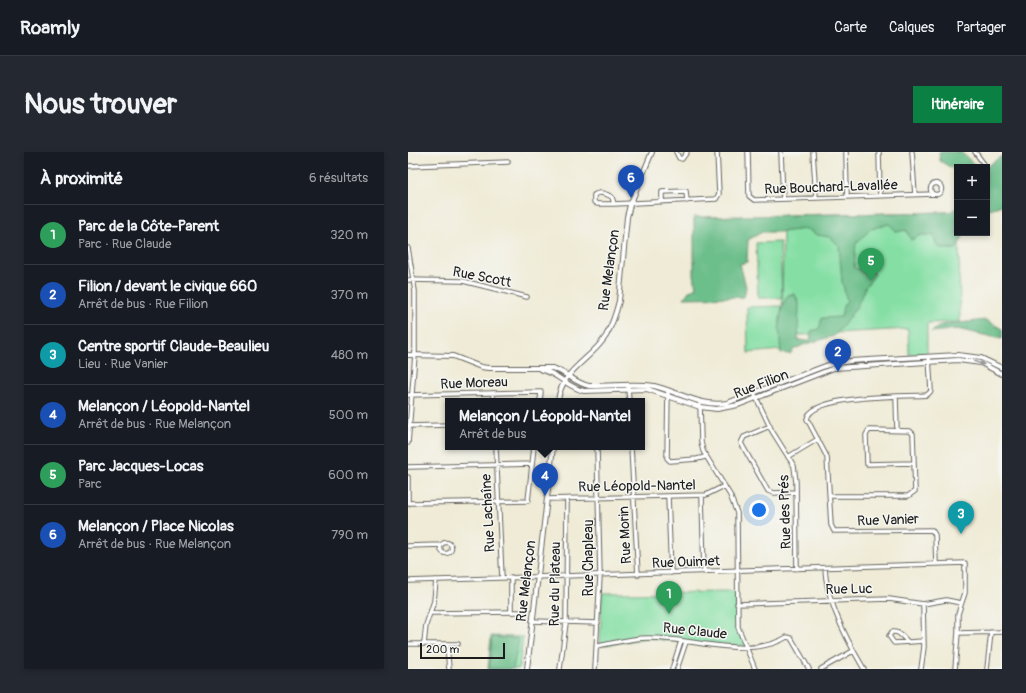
<!DOCTYPE html>
<html lang="fr">
<meta charset="utf-8">
<style>
body{margin:0;font-family:Pangolin,sans-serif;background:#242831;color:#f1f3f6}
.controls{position:absolute;right:12px;top:12px;display:grid;overflow:hidden;border-radius:0px;box-shadow:0 2px 6px #0003}
.controls button{width:36px;height:36px;display:grid;place-items:center;padding:0;border:0;border-bottom:1px solid #363941;background:#171b24;color:#f1f3f6;font:20px sans-serif}
.scale{position:absolute;left:12px;bottom:10px;width:85px;box-sizing:border-box;padding-left:4px;border:2px solid #1c1c1c;border-top:0;font-size:11px;line-height:14px;white-space:nowrap;color:#1c1c1c;-webkit-text-stroke:3px #f6f6f2;paint-order:stroke}
.you{position:absolute;left:351px;top:358px;width:14px;height:14px;margin:-10px;border:3px solid #fff;border-radius:50%;background:#1a73e8;box-shadow:0 0 0 6px #1a73e833}
.badge{display:grid;place-items:center;width:26px;height:26px;border-radius:50%;background:#0b8043;color:#fff;font-size:13px;font-weight:700}
.pin{position:absolute;translate:-50% -33px;filter:drop-shadow(0 1px 2px #0008)}
.pin::after{content:'';position:absolute;top:21px;width:14px;height:12px;background:inherit;clip-path:polygon(0 0,100% 0,50% 100%)}
.popup{position:absolute;left:37px;top:246px;width:200px;height:52px;box-sizing:border-box;display:grid;place-content:center;border-radius:0px;background:#171b24;filter:drop-shadow(0 1px 3px #0005);font-size:13px;white-space:nowrap;color:#9ea1a6}
.popup b{font-size:15px;color:#f1f3f6}
.popup::after{content:'';position:absolute;left:50%;top:100%;margin-left:-8px;border:8px solid transparent;border-top-color:#171b24}
.list{margin:0;padding:0;list-style:none}
h2{display:flex;justify-content:space-between;align-items:center;height:52px;margin:0;padding:0 16px;font-size:17px}
h2 small{font-size:13px;font-weight:400;color:#9ea1a6}
.list li{display:grid;grid-template-columns:26px 1fr auto;gap:12px;align-items:center;box-sizing:border-box;height:60px;padding:0 16px;border-top:1px solid #363941}
.list b{display:block;font-size:15px;white-space:nowrap}
.list p{margin:0;font-size:13px;white-space:nowrap;color:#9ea1a6}
.list em{font-size:13px;font-style:normal;color:#9ea1a6}
.map{position:relative;flex:none;width:594px;height:517px;overflow:hidden;border-radius:0px}
header{display:flex;align-items:center;gap:24px;box-sizing:border-box;height:56px;padding:0 20px;background:#171b24;border-bottom:1px solid #363941}
header strong{font-size:19px}
nav{display:flex;gap:22px;margin-inline-start:auto;font-size:14px}
.intro{display:flex;align-items:center;justify-content:space-between;box-sizing:border-box;height:96px;padding:0 24px}
h1{margin:0;font-size:28px}
.button{padding:10px 18px;border-radius:0px;background:#0b8043;color:#fff;font-size:14px;font-weight:700}
main{display:flex;gap:24px;padding:0 24px}
aside{flex:1;background:#171b24;border-radius:0px;box-shadow:0 2px 6px #0003}
.map>svg:first-child{display:block}
</style>
<header>
<strong>Roamly</strong>
<nav><a>Carte</a><a>Calques</a><a>Partager</a></nav>
</header>
<div class="intro"><h1>Nous trouver</h1><a class="button">Itinéraire</a></div>
<main>
<aside>
<h2>À proximité<small>6 résultats</small></h2>
<ul class="list">
<li><span class="badge" style="background:#2e9e5b">1</span><div><b>Parc de la Côte-Parent</b><p>Parc · Rue Claude</p></div><em>320 m</em></li>
<li><span class="badge" style="background:#1a4fb4">2</span><div><b>Filion / devant le civique 660</b><p>Arrêt de bus · Rue Filion</p></div><em>370 m</em></li>
<li><span class="badge" style="background:#0f9aa8">3</span><div><b>Centre sportif Claude-Beaulieu</b><p>Lieu · Rue Vanier</p></div><em>480 m</em></li>
<li><span class="badge" style="background:#1a4fb4">4</span><div><b>Melançon / Léopold-Nantel</b><p>Arrêt de bus · Rue Melançon</p></div><em>500 m</em></li>
<li><span class="badge" style="background:#2e9e5b">5</span><div><b>Parc Jacques-Locas</b><p>Parc</p></div><em>600 m</em></li>
<li><span class="badge" style="background:#1a4fb4">6</span><div><b>Melançon / Place Nicolas</b><p>Arrêt de bus · Rue Melançon</p></div><em>790 m</em></li>
</ul>
</aside>
<div class="map">
<svg width="594" height="517" viewBox="0 0 594 517">
<rect width="100%" height="100%" fill="#f6f6f2"/>
<filter id="ink" filterUnits="userSpaceOnUse"><feTurbulence type="fractalNoise" baseFrequency=".025" numOctaves="2"/><feDisplacementMap in="SourceGraphic" scale="8" xChannelSelector="R" yChannelSelector="G"/><feConvolveMatrix kernelMatrix="1 2 1 2 8 2 1 2 1" color-interpolation-filters="sRGB"/></filter>
<filter id="wash" filterUnits="userSpaceOnUse"><feTurbulence type="fractalNoise" baseFrequency=".012" numOctaves="4" result="noise"/><feDisplacementMap in="SourceGraphic" scale="16" xChannelSelector="R" yChannelSelector="G"/><feGaussianBlur stdDeviation="0.9" result="paint"/><feColorMatrix in="noise" values="0 0 0 0 0 0 0 0 0 0 0 0 0 0 0 0 0 1.4 0 .05"/><feComposite in="paint" operator="in"/></filter>
<g filter="url(#wash)">
<rect width="100%" height="100%" fill="#efebd6"/>
<path fill="#85dfa4" stroke="#507e60" d="M 542,60 L 549,81 L 551,81 L 552,170 L 519,171 L 519,202 L 501,203 L 500,177 L 374,184 L 375,63 Z
M 372,90 L 374,146 L 350,146 L 348,91 Z
M 374,154 L 373,198 L 340,201 L 339,155 Z
M 328,440 L 329,476 L 339,494 L 280,491 L 239,486 L 192,494 L 194,441 Z
M 83,484 L 115,485 L 111,517 L 80,517 Z"/>
<path fill="#6cbe8a" stroke="#446d53" d="M 531,0 L 553,0 L 569,15 L 549,15 L 549,19 L 532,9 Z
M 594,4 L 594,53 L 579,58 L 578,15 Z
M 549,56 L 549,81 L 557,81 L 548,97 L 536,97 L 529,94 L 525,83 L 513,83 L 503,88 L 498,78 L 489,80 L 481,72 L 463,77 L 448,91 L 446,116 L 466,120 L 467,123 L 458,134 L 449,154 L 435,174 L 426,184 L 395,193 L 385,198 L 382,202 L 373,201 C 371,181 369,160 380,143 L 387,142 L 391,151 L 390,188 L 401,189 L 403,185 L 403,179 L 411,177 L 414,166 L 433,165 L 435,154 L 439,149 L 434,130 L 431,94 L 422,85 L 409,83 L 399,77 L 371,80 L 354,80 L 340,88 L 339,110 L 332,112 L 338,135 L 336,145 L 276,146 L 281,139 L 288,137 L 286,122 L 286,65 L 542,60 Z
M 578,168 L 594,177 L 594,187 L 549,177 L 523,180 L 533,173 Z
M 84,485 L 111,487 L 105,517 L 81,517 Z"/>
</g>
<g filter="url(#ink)">
<g fill="none" stroke-linecap="round" stroke-linejoin="round">
<g stroke="#66645d" stroke-width="5.5">
<path id="minor" d="M 268,0 L 271,6 L 274,7 L 279,0
M 340,0 L 341,44 L 346,48 L 526,42
M 373,0 L 375,47
M 405,0 L 408,46
M 438,0 L 439,45
M 471,0 L 472,44
M 504,0 L 507,43
M 567,0 L 576,12
M 0,14 L 100,10
M522.5 37a5.5 5.5 0 1 1 11 0a5.5 5.5 0 1 1-11 0Z
M 254,50 L 254,40 L 278,39 L 279,49
M 206,52 L 204,45 C 199,42 191,39 186,43 L 186,50 L 189,52 L 206,52 L 308,47 L 311,42 L 309,0
M 0,96 L 7,139 L 7,203 L 0,291
M 0,128 L 55,129 L 119,145
M 521,205 L 523,239 L 519,243 C 498,245 403,242 399,267 L 419,305 L 423,373 L 426,379 L 524,378 L 527,383 L 528,412
M 220,235 L 221,249
M 260,239 L 259,306 L 262,309 L 289,307 L 297,305
M 85,241 L 85,249
M 346,241 L 364,279 L 386,314 L 388,330 L 389,417
M 0,243 L 133,240 L 132,249
M 488,245 L 489,278
M 292,251 L 293,290 L 295,299 L 322,343 L 329,361 L 330,475 L 347,517
M 0,274 L 40,273
M 362,274 L 336,285 L 333,291 L 360,339 L 366,341 L 388,340
M 88,295 L 94,426
M 223,295 L 230,423
M 380,305 L 410,287
M 0,315 L 124,312
M 0,325 L 0,352
M 260,344 L 263,421
M 294,344 L 296,420
M 422,344 L 500,344 L 507,339 L 505,282 L 502,279 L 461,278 L 458,283 L 459,312 L 506,311
M 139,347 L 298,343 L 316,334
M 0,351 L 120,349 L 126,295
M32.5 396a5.5 5.5 0 1 1 11 0a5.5 5.5 0 1 1-11 0Z
M 0,394 L 33,393
M 417,416 C 418,447 440,490 456,517
M 0,429 L 557,411 L 557,441 L 550,462 L 550,481 L 547,517
M 329,452 L 481,447 L 515,452 L 538,448 L 553,451
M 103,460 L 103,425
M 23,461 L 111,460
M 124,469 L 190,471
M 550,481 L 594,480
M 499,489 C 494,484 491,479 484,480 L 481,484 L 486,491 L 516,489
M 0,492 L 50,492
M 16,492 L 18,473 L 26,449 L 28,428
M 39,492 L 41,517
M 189,494 C 206,491 226,485 243,486 C 285,486 341,508 379,485 L 383,486 L 401,517
M 152,517 L 158,471 L 159,347
M 187,517 L 192,424 L 189,295
M 264,517 L 273,489
M 269,517 L 278,490
M 413,517 L 445,499
M 513,517 L 516,495 L 515,452
M 579,517 L 583,480"/>
</g>
<g stroke="#66645d" stroke-width="6">
<path id="tertiary" d="M 0,203 L 45,204 L 73,215 L 80,216 L 144,216 C 158,220 167,231 181,234 C 198,234 231,231 246,234 C 271,240 292,255 319,251 L 420,213 L 442,209 L 550,203 L 573,206 L 594,216
M 132,217 C 150,221 159,235 176,239 L 239,237 L 292,255 L 309,257 L 330,253 L 426,216 L 550,208 L 573,211 L 594,222
M 150,249 C 153,218 183,208 198,184 C 204,173 208,161 211,149 L 219,65 L 222,53 L 244,0
M 119,517 L 145,295"/>
</g>
<use href="#minor" stroke="#fff" stroke-width="3.5"/>
<use href="#tertiary" stroke="#fff" stroke-width="4"/>
</g>
<defs><path id="oneway-solid" d="M-6-.8H1V-3.2L6.5 0L1 3.2V.8H-6Z"/></defs>
<use fill="#999" href="#oneway-solid" transform="translate(571 211) rotate(16)"/>
</g>
<g text-anchor="middle" dominant-baseline="central" stroke-width="3" stroke-linejoin="round" paint-order="stroke">
<g font-size="14" fill="#1c1c1c" stroke="#f6f6f2">
<text transform="translate(423 35) rotate(-2)">Rue Bouchard-Lavallée</text>
<text transform="translate(201 118) rotate(-82)">Rue Melançon</text>
<text transform="translate(74 125) rotate(11)">Rue Scott</text>
<text transform="translate(66 231) rotate(-2)">Rue Moreau</text>
<text transform="translate(353 232) rotate(-21)">Rue Filion</text>
<text transform="translate(229 334) rotate(-1)">Rue Léopold-Nantel</text>
<text transform="translate(377 360) rotate(-92)">Rue des Prés</text>
<text transform="translate(80 361) rotate(-93)">Rue Lachaîne</text>
<text transform="translate(480 368) rotate(-2)">Rue Vanier</text>
<text transform="translate(217 383) rotate(-93)">Rue Morin</text>
<text transform="translate(180 406) rotate(-90)">Rue Chapleau</text>
<text transform="translate(278 410) rotate(-2)">Rue Ouimet</text>
<text transform="translate(118 429) rotate(-83)">Rue Melançon</text>
<text transform="translate(147 432) rotate(-89)">Rue du Plateau</text>
<text transform="translate(441 437) rotate(-1)">Rue Luc</text>
<text transform="translate(287 479) rotate(6)">Rue Claude</text>
</g>
</g>
</svg>
<div class="controls">
<button>+</button>
<button>−</button>
</div>
<div class="scale">200 m</div>
<div class="you"></div>
<div class="pin badge" style="left:261px;top:462px;background:#2e9e5b">1</div>
<div class="pin badge" style="left:430px;top:220px;background:#1a4fb4">2</div>
<div class="pin badge" style="left:553px;top:382px;background:#0f9aa8">3</div>
<div class="pin badge" style="left:137px;top:344px;background:#1a4fb4">4</div>
<div class="popup"><b>Melançon / Léopold-Nantel</b>Arrêt de bus</div>
<div class="pin badge" style="left:463px;top:129px;background:#2e9e5b">5</div>
<div class="pin badge" style="left:223px;top:46px;background:#1a4fb4">6</div>
</div>
</main>
